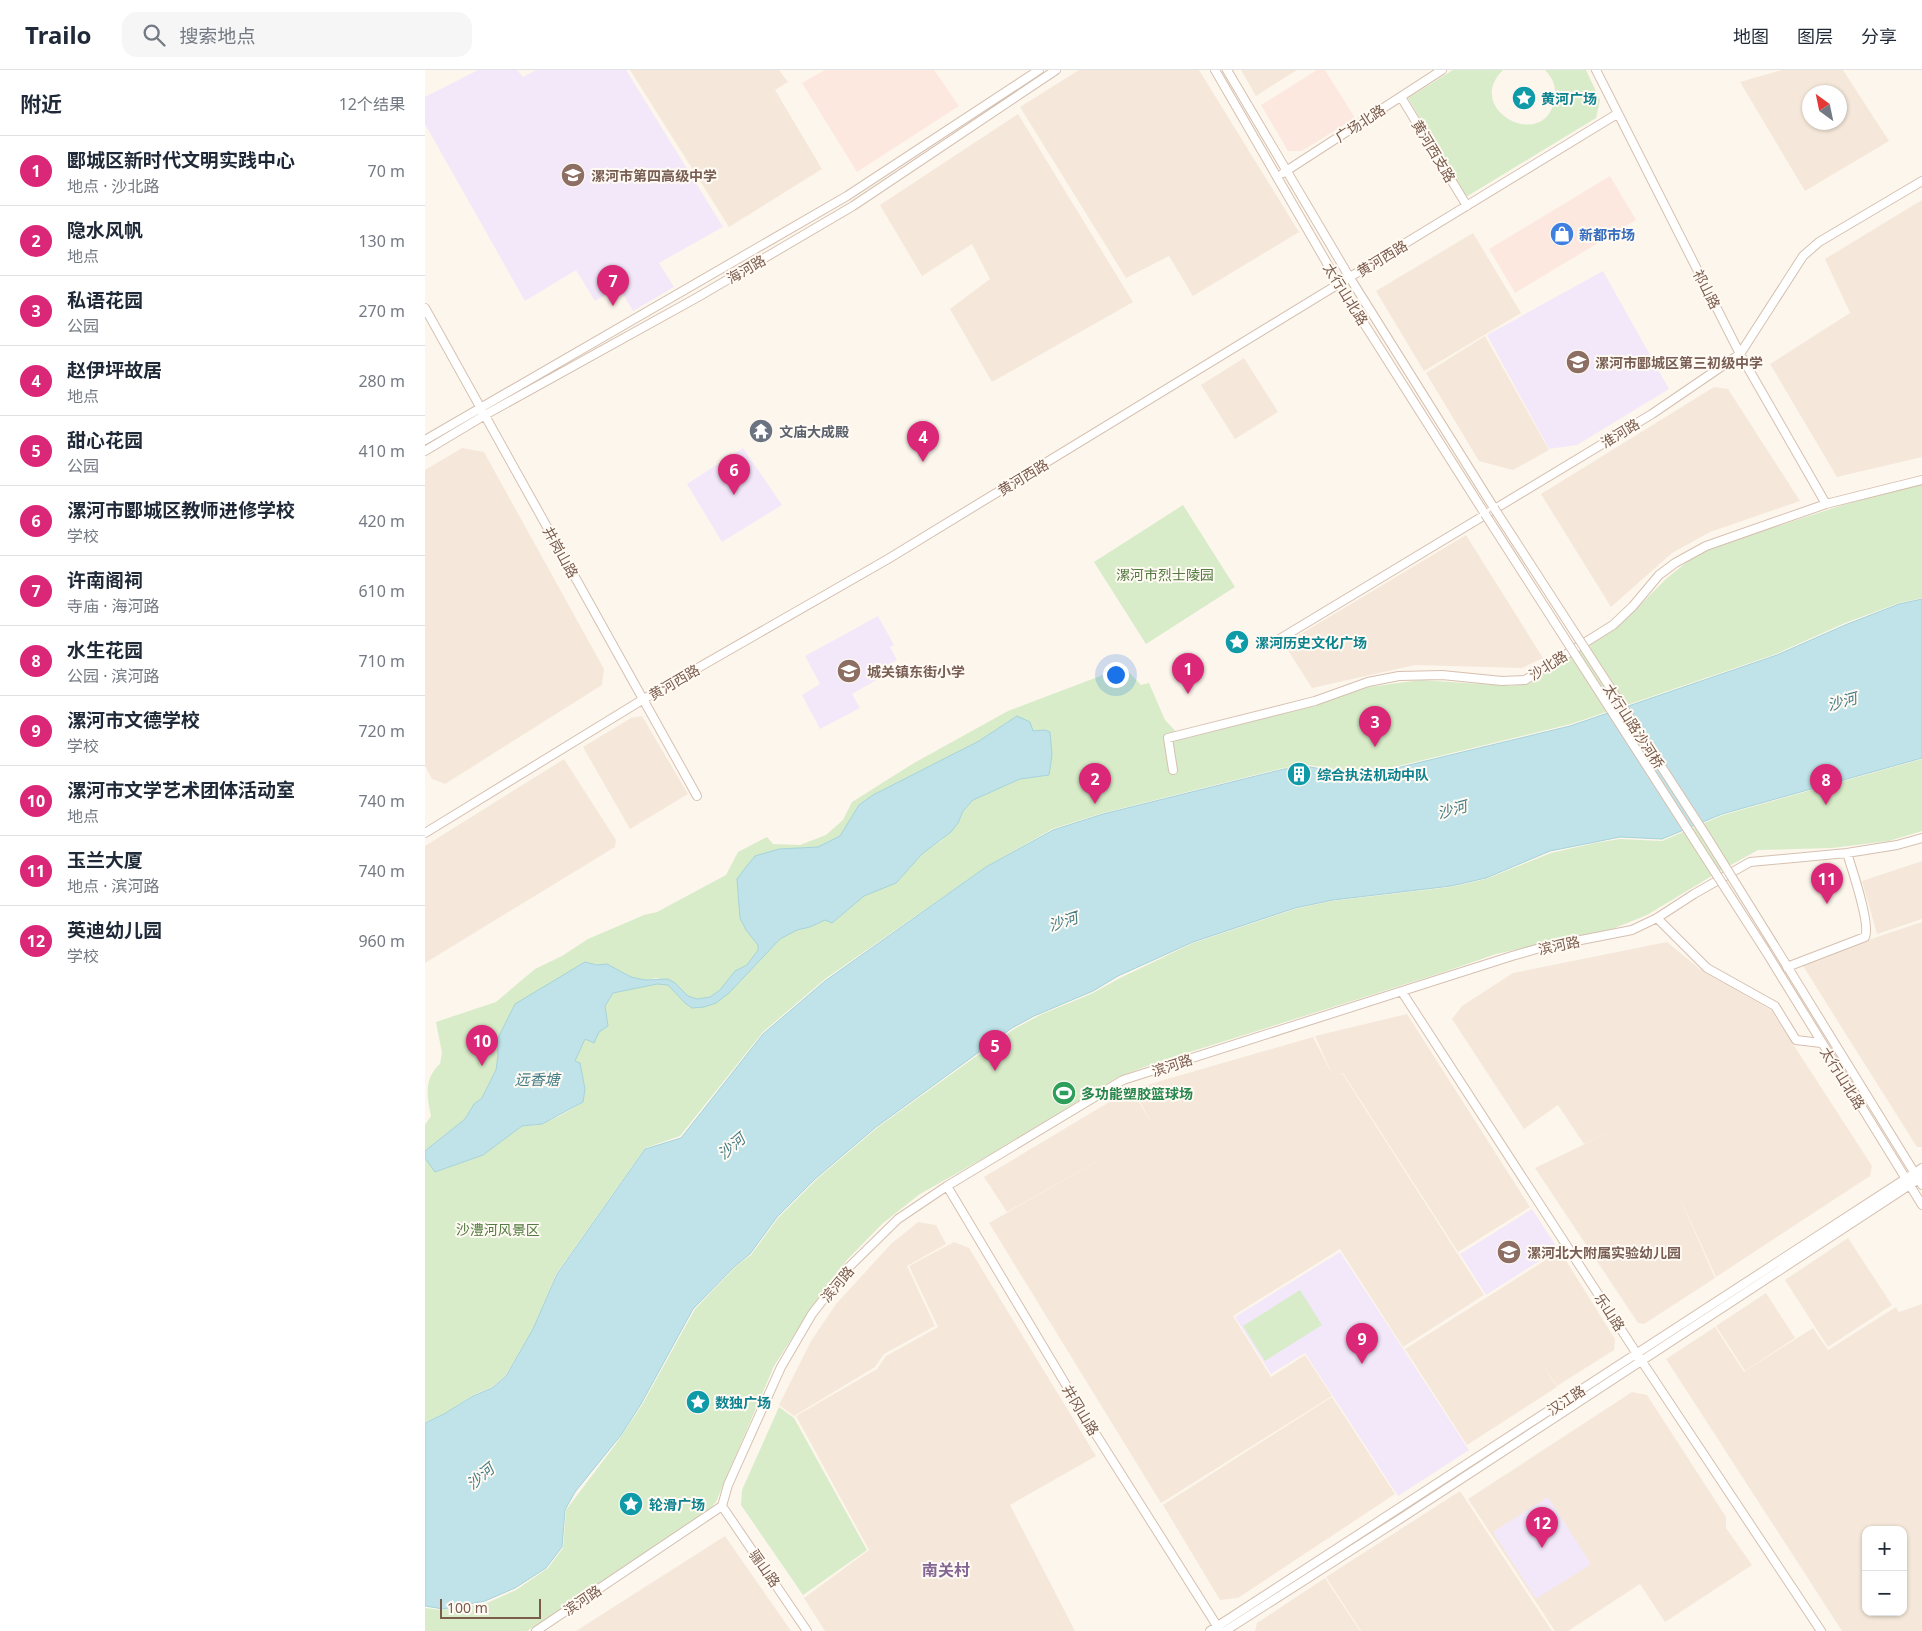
<!DOCTYPE html>
<html lang="zh">
<meta charset="utf-8">
<style>
body{margin:0;font-family:"Noto Sans","Noto Sans SC",sans-serif;background:#f6f6f7;color:#1f2937}
.controls{position:absolute;right:15px;bottom:15px;display:grid;overflow:hidden;border-radius:10px;box-shadow:0 1px 4px #0004}
.controls button{width:45px;height:45px;display:grid;place-items:center;padding:0;border:0;border-bottom:1px solid #e0e1e3;background:#fff;color:#1f2937;font:25px sans-serif}
.compass{position:absolute;left:1377px;top:15px;width:45px;height:45px;border-radius:50%;background:#fff;box-shadow:0 1px 4px #0004;rotate:327deg}
.scale{position:absolute;left:15px;bottom:12px;width:101px;box-sizing:border-box;padding-left:5px;border:2px solid #7a5c4d;border-top:0;font-size:14px;line-height:18px;white-space:nowrap;color:#7a5c4d;-webkit-text-stroke:4px #fffaf3;paint-order:stroke}
.you{position:absolute;left:690px;top:604px;width:18px;height:18px;margin:-12px;border:4px solid #fff;border-radius:50%;background:#1a73e8;box-shadow:0 0 0 8px #1a73e833}
.badge{display:grid;place-items:center;width:32px;height:32px;border-radius:50%;background:#db2777;color:#fff;font-size:16px;font-weight:700}
.pin{position:absolute;translate:-50% -41px;filter:drop-shadow(0 1px 2px #0008)}
.pin::after{content:'';position:absolute;top:26px;width:18px;height:15px;background:inherit;clip-path:polygon(0 0,100% 0,50% 100%)}
.list{margin:0;padding:0;list-style:none}
h2{display:flex;justify-content:space-between;align-items:center;height:65px;margin:0;padding:0 20px;font-size:21px}
h2 small{font-size:16px;font-weight:400;color:#747a83}
.list li{display:grid;grid-template-columns:32px 1fr auto;gap:15px;align-items:center;box-sizing:border-box;height:70px;padding:0 20px;border-top:1px solid #e0e1e3}
.list b{display:block;font-size:19px;white-space:nowrap}
.list p{margin:0;font-size:16px;white-space:nowrap;color:#747a83}
.list em{font-size:16px;font-style:normal;color:#747a83}
.icon{flex:none;width:28px;height:28px;fill:none;stroke:currentColor;stroke-width:2;stroke-linecap:round;stroke-linejoin:round}
.map{position:relative;flex:none;width:1497px;height:1561px;overflow:hidden}
header{display:flex;align-items:center;gap:30px;box-sizing:border-box;height:70px;padding:0 25px;background:#fff;border-bottom:1px solid #e0e1e3}
header strong{font-size:24px}
nav{display:flex;gap:28px;margin-inline-start:auto;font-size:18px}
.search{width:350px;height:45px;background:#f6f6f7;display:flex;align-items:center;gap:12px;box-sizing:border-box;padding:0 18px;border-radius:15px;color:#747a83;font-size:19px}
main{display:flex}
aside{flex:1;background:#fff}
.map>svg:first-child{display:block}
</style>
<header>
<strong>Trailo</strong>
<div class="search"><svg class="icon" aria-label="search" viewBox="0 0 24 24"><circle cx="10" cy="10" r="6"/><path d="M15 15l6 6"/></svg>搜索地点</div>
<nav><a>地图</a><a>图层</a><a>分享</a></nav>
</header>
<main>
<aside>
<h2>附近<small>12个结果</small></h2>
<ul class="list">
<li><span class="badge">1</span><div><b>郾城区新时代文明实践中心</b><p>地点 · 沙北路</p></div><em>70 m</em></li>
<li><span class="badge">2</span><div><b>隐水风帆</b><p>地点</p></div><em>130 m</em></li>
<li><span class="badge">3</span><div><b>私语花园</b><p>公园</p></div><em>270 m</em></li>
<li><span class="badge">4</span><div><b>赵伊坪故居</b><p>地点</p></div><em>280 m</em></li>
<li><span class="badge">5</span><div><b>甜心花园</b><p>公园</p></div><em>410 m</em></li>
<li><span class="badge">6</span><div><b>漯河市郾城区教师进修学校</b><p>学校</p></div><em>420 m</em></li>
<li><span class="badge">7</span><div><b>许南阁祠</b><p>寺庙 · 海河路</p></div><em>610 m</em></li>
<li><span class="badge">8</span><div><b>水生花园</b><p>公园 · 滨河路</p></div><em>710 m</em></li>
<li><span class="badge">9</span><div><b>漯河市文德学校</b><p>学校</p></div><em>720 m</em></li>
<li><span class="badge">10</span><div><b>漯河市文学艺术团体活动室</b><p>地点</p></div><em>740 m</em></li>
<li><span class="badge">11</span><div><b>玉兰大厦</b><p>地点 · 滨河路</p></div><em>740 m</em></li>
<li><span class="badge">12</span><div><b>英迪幼儿园</b><p>学校</p></div><em>960 m</em></li>
</ul>
</aside>
<div class="map">
<svg width="1497" height="1561" viewBox="0 0 1497 1561">
<rect width="100%" height="100%" fill="#fdf6ec"/>
<path fill="#f5e8da" fill-rule="evenodd" d="M 205,0 L 354,0 L 363,12 L 350,20 L 397,99 L 304,157 Z
M 654,0 L 774,0 L 874,162 L 768,226 L 744,186 L 701,208 L 595,37 Z
M 816,0 L 872,0 L 831,26 Z
M 1357,0 L 1418,0 L 1464,71 L 1380,121 L 1315,12 ZM 1384,22 L 1414,22 L 1414,52 L 1384,52 Z
M 593,44 L 708,232 L 567,312 L 525,239 L 565,209 L 547,174 L 497,206 L 455,135 Z
M 1497,130 L 1497,387 L 1412,407 L 1345,294 L 1425,243 L 1467,333 L 1400,189 Z
M 1048,163 L 1096,243 L 999,301 L 951,221 Z
M 1060,266 L 1124,380 L 1088,400 L 1054,391 L 1001,303 Z
M 819,288 L 853,342 L 810,369 L 776,315 Z
M 1289,317 L 1303,319 L 1375,431 L 1285,462 L 1247,483 L 1186,537 L 1116,424 Z
M 37,378 L 59,382 L 179,599 L 177,615 L 20,714 L 7,709 L 0,696 L 0,400 Z
M 1041,465 L 1118,588 L 1097,598 L 990,595 L 887,618 L 859,574 Z
M 217,646 L 263,724 L 205,759 L 158,677 L 206,648 Z
M 139,689 L 191,770 L 190,777 L 0,893 L 0,776 Z
M 1497,791 L 1497,849 L 1452,864 L 1437,811 Z
M 1497,852 L 1497,1077 L 1492,1077 L 1378,896 L 1449,868 Z
M 1242,872 L 1276,900 L 1346,940 L 1447,1096 L 1445,1106 L 1291,1207 L 1250,1117 L 1290,1208 L 1219,1254 L 1213,1253 L 1110,1098 L 1191,1059 L 1159,1074 L 1133,1035 L 1099,1059 L 1027,949 L 1037,936 L 1088,903 Z
M 982,944 L 1105,1137 L 1033,1182 L 918,1003 L 908,1006 L 890,966 Z
M 888,967 L 908,1006 L 917,1003 L 1059,1225 L 978,1277 L 915,1179 L 808,1246 L 846,1307 L 880,1285 L 907,1326 L 736,1433 L 564,1153 L 730,1058 L 582,1142 L 559,1107 L 706,1019 L 727,1054 L 708,1019 Z
M 493,1152 L 511,1155 L 521,1174 L 482,1196 L 510,1256 L 459,1284 L 450,1297 L 369,1346 L 354,1335 L 386,1271 L 411,1234 L 466,1174 Z
M 1423,1168 L 1467,1235 L 1403,1277 L 1360,1210 Z
M 529,1172 L 544,1178 L 671,1386 L 585,1435 L 650,1561 L 400,1561 L 379,1528 L 444,1480 L 371,1346 L 452,1299 L 461,1286 L 513,1257 L 484,1196 Z
M 1135,1181 L 1190,1269 L 1189,1280 L 1132,1316 L 1112,1286 L 1132,1317 L 1042,1375 L 980,1279 Z
M 1341,1223 L 1370,1268 L 1320,1301 L 1291,1256 Z
M 1497,1234 L 1497,1561 L 1417,1561 L 1241,1289 L 1290,1257 L 1319,1302 L 1388,1258 L 1403,1280 L 1471,1237 L 1474,1242 ZM 1441,1460 L 1478,1460 L 1478,1542 L 1441,1542 Z
M 1207,1322 L 1222,1325 L 1301,1447 L 1301,1458 L 1327,1495 L 1240,1552 L 1215,1514 L 1143,1561 L 1130,1561 L 1043,1429 Z
M 907,1327 L 970,1424 L 813,1528 L 795,1530 L 738,1435 Z
M 1035,1421 L 1127,1561 L 936,1561 L 901,1507 Z
M 300,1466 L 366,1561 L 151,1561 Z
M 900,1508 L 935,1561 L 830,1561 L 832,1553 Z"/>
<path fill="#fde8e0" d="M 400,0 L 509,0 L 534,36 L 432,102 L 377,13 Z
M 892,0 L 900,0 L 930,48 L 877,81 L 863,81 L 836,35 Z
M 1185,106 L 1211,150 L 1090,223 L 1064,179 Z"/>
<path fill="#f3e8fa" d="M 53,0 L 92,0 L 98,7 L 111,0 L 201,0 L 298,157 L 234,193 L 249,217 L 208,241 L 194,217 L 170,231 L 151,200 L 100,231 L 0,54 L 0,27 Z
M 1178,201 L 1244,319 L 1152,375 L 1124,379 L 1062,265 Z
M 318,378 L 357,435 L 297,472 L 262,414 Z
M 453,546 L 469,575 L 465,577 L 472,590 L 459,598 L 462,604 L 427,624 L 435,638 L 395,659 L 377,625 L 395,614 L 380,586 Z
M 1107,1139 L 1133,1179 L 1061,1225 L 1035,1184 Z
M 915,1182 L 1044,1380 L 973,1426 L 880,1283 L 846,1304 L 810,1247 Z
M 1123,1427 L 1166,1494 L 1111,1529 L 1068,1462 Z"/>
<path fill="#d8ecc9" d="M 1028,0 L 1078,0 C 1038,39 1117,82 1129,32 C 1132,19 1129,9 1120,0 L 1161,0 L 1175,30 L 1171,48 L 1041,127 L 983,28 Z
M 1497,413 L 1497,528 L 1474,533 L 1420,553 L 1351,584 L 1146,654 L 953,701 L 929,705 L 885,695 L 858,698 L 678,743 L 627,759 L 561,797 L 400,909 L 338,962 L 255,1066 L 220,1078 L 131,1204 L 108,1259 L 80,1306 L 67,1317 L 48,1325 L 19,1344 L 0,1352 L 0,1088 L 11,1102 L 58,1085 L 97,1056 C 118,1057 141,1043 158,1032 L 160,1019 L 155,994 L 150,991 L 160,969 L 183,956 L 180,936 L 188,923 L 232,914 L 243,915 L 260,933 L 304,923 L 355,869 L 372,860 L 385,857 L 400,849 L 407,853 L 439,826 L 471,813 L 497,784 L 517,770 L 533,753 L 538,741 L 548,730 L 595,709 L 623,705 L 613,661 L 608,662 L 592,646 L 554,671 L 448,725 L 434,735 L 415,766 L 393,777 L 354,779 L 321,860 L 333,875 L 334,880 L 322,895 L 310,901 L 295,920 L 285,927 L 272,929 L 263,926 L 250,913 L 231,908 L 220,910 L 206,907 L 182,894 L 172,895 L 160,892 L 72,970 L 73,985 L 71,1000 L 57,1028 L 49,1034 L 40,1049 L 0,1081 L 0,1055 L 6,1046 C 1,1024 0,1007 15,994 L 17,983 L 11,952 L 71,932 L 110,899 L 137,886 L 163,869 L 219,845 L 232,842 L 301,805 L 313,782 L 342,767 L 348,774 L 375,775 L 401,765 L 418,750 L 427,732 L 489,693 L 583,641 L 699,597 L 716,615 L 724,613 L 740,650 L 757,668 L 876,639 L 944,617 L 995,610 L 1086,616 L 1105,613 L 1154,581 L 1213,537 L 1242,508 L 1267,488 L 1288,477 L 1418,435 Z
M 758,435 L 810,517 L 721,574 L 669,492 Z
M 1497,689 L 1497,761 L 1464,771 L 1407,778 L 1333,780 L 1295,801 L 1222,845 L 1187,859 L 1071,884 L 1016,903 L 733,992 L 693,1007 L 566,1084 L 495,1124 L 458,1153 L 422,1190 L 389,1234 L 349,1296 L 291,1432 L 281,1443 L 102,1561 L 0,1561 L 0,1538 L 17,1540 L 62,1533 L 91,1520 L 123,1498 L 138,1478 L 141,1440 L 190,1375 L 217,1335 L 270,1239 L 311,1196 L 326,1185 L 353,1148 L 392,1109 L 453,1057 L 589,959 L 617,944 L 666,924 L 695,908 L 768,873 L 870,839 L 907,831 L 1026,817 L 1061,809 L 1126,783 L 1170,773 L 1195,769 L 1237,771 L 1298,745 Z
M 875,1220 L 897,1255 L 840,1291 L 818,1256 Z
M 354,1337 L 369,1348 L 442,1480 L 378,1525 L 316,1435 L 317,1420 Z"/>
<path fill="#bfe3e8" stroke="#a5d3da" d="M 1497,529 L 1497,688 L 1297,744 L 1237,769 L 1195,767 L 1125,781 L 1061,808 L 1026,816 L 908,830 L 870,838 L 768,872 L 693,906 L 668,921 L 609,946 L 587,958 L 451,1057 L 390,1109 L 352,1147 L 325,1184 L 310,1196 L 268,1239 L 216,1334 L 196,1365 L 150,1422 L 140,1440 L 137,1477 L 121,1498 L 90,1518 L 60,1531 L 18,1539 L 0,1536 L 0,1353 L 19,1344 L 48,1326 L 67,1318 L 81,1306 L 108,1259 L 132,1204 L 220,1079 L 256,1068 L 338,964 L 400,911 L 561,797 L 628,760 L 678,744 L 859,699 L 886,697 L 928,706 L 955,702 L 1145,656 L 1352,585 L 1420,555 L 1474,534 Z
M 592,646 L 605,652 L 608,661 L 620,660 L 625,662 L 627,685 L 624,705 L 595,709 L 548,730 L 538,741 L 533,753 L 526,762 L 497,784 L 471,813 L 439,826 L 407,853 L 400,850 L 385,857 L 372,860 L 355,869 L 304,923 L 291,933 L 279,937 L 267,938 L 260,933 L 243,915 L 232,914 L 188,923 L 180,936 L 183,956 L 174,962 L 169,973 L 160,969 L 150,991 L 155,993 L 160,1019 L 158,1032 L 117,1054 L 97,1056 L 58,1085 L 10,1102 L 0,1088 L 0,1081 L 40,1049 L 49,1034 L 57,1028 L 71,1000 L 73,985 L 72,970 L 90,934 L 160,892 L 172,895 L 182,894 L 206,907 L 220,910 L 243,909 L 250,913 L 263,926 L 272,929 L 285,927 L 295,920 L 310,901 L 322,895 L 333,880 L 333,875 L 321,860 L 315,848 L 312,809 L 321,797 L 330,786 L 354,779 L 393,777 L 415,766 L 434,735 L 448,725 L 554,671 Z"/>
<g fill="none" stroke-linecap="round" stroke-linejoin="round">
<g stroke="#d6c0b0" stroke-width="10">
<path id="secondary" d="M 790,0 L 914,214 L 1060,444
M 802,0 L 925,208 L 1069,438
M 1171,0 L 1315,284 L 1401,434
M 976,27 L 1042,136
M 858,103 L 1017,0
M 0,238 L 272,726
M 0,370 L 422,126 L 614,0
M 0,381 L 60,345 L 273,227 L 428,136 L 631,0
M 853,570 L 1227,344 L 1315,284 L 1378,186 L 1394,172 L 1497,111
M 748,700 L 743,668 L 890,631 L 943,612 L 974,606 L 1017,605 L 1077,611 L 1100,610 L 1188,555 L 1208,536 L 1234,505 L 1250,493 L 1281,476 L 1401,434 L 1497,410
M 0,763 L 217,630 L 463,489 L 1192,44
M 1232,848 L 1282,898 L 1350,936 L 1371,970 L 1396,973
M 1349,875 L 1497,1115
M 1340,880 L 1497,1135
M 1362,897 L 1440,867 C 1446,855 1427,799 1422,783
M 977,922 L 1212,1284 L 1396,1561
M 522,1116 L 665,1355 L 794,1559
M 297,1436 L 382,1561
M 111,1561 L 297,1436 L 303,1415 L 356,1297 L 387,1244 L 422,1199 L 473,1149 L 522,1116 L 698,1010 L 1087,886 L 1115,878 L 1207,860 L 1232,848 L 1269,824 L 1325,792 L 1422,783 L 1472,775 L 1497,768
M 785,1561 L 1497,1098
M 800,1561 L 975,1449 L 1497,1107"/>
</g>
<use href="#secondary" stroke="#fff" stroke-width="8"/>
<g stroke="#d6c0b0" stroke-width="10" stroke-linecap="butt">
<path id="secondary-bridge" d="M 1069,438 L 1280,764 L 1349,875
M 1060,444 L 1340,880"/>
</g>
<use href="#secondary-bridge" stroke="#fff" stroke-width="8"/>
</g>
<defs>
<g id="sight-disc" transform="scale(1.25)"><circle r="9.5" fill="#0f9aa8" stroke="#fffaf3"/><path d="M0-6L1.8-2.2L6-1.7L2.9 1.2L3.7 5.4L0 3.3L-3.7 5.4L-2.9 1.2L-6-1.7L-1.8-2.2Z" fill="#fff"/></g>
<g id="school-disc" transform="scale(1.25)"><circle r="9.5" fill="#8d6e63" stroke="#fffaf3"/><path d="M0-5L7-2L0 1L-7-2ZM-4 1L0 2.5L4 1V4Q0 6-4 4Z" fill="#fff"/></g>
<g id="shop-disc" transform="scale(1.25)"><circle r="9.5" fill="#3f7fe0" stroke="#fffaf3"/><path d="M-5-2.5h2.3a2.7 3.5 0 0 1 5.4 0H5L5.5 6h-11ZM-1.5-2.5h3a1.5 2.3 0 0 0-3 0Z" fill="#fff"/></g>
<g id="temple-disc" transform="scale(1.25)"><circle r="9.5" fill="#6b7280" stroke="#fffaf3"/><path d="M0-6L5-2H3V0L6.5 2.5H4V6H1.5V3h-3V6H-4V2.5H-6.5L-3 0V-2H-5Z" fill="#fff"/></g>
<g id="building-disc" transform="scale(1.25)"><circle r="9.5" fill="#0f9aa8" stroke="#fffaf3"/><path d="M-4-6H4V6H1V3H-1V6H-4ZM-2.5-4.3h1.7v1.8h-1.7ZM.8-4.3h1.7v1.8H.8ZM-2.5-1h1.7V.8h-1.7ZM.8-1h1.7V.8H.8Z" fill="#fff"/></g>
<g id="stadium-disc" transform="scale(1.25)"><circle r="9.5" fill="#2e9e5b" stroke="#fffaf3"/><path d="M0-5a6.5 5 0 1 0 0 10a6.5 5 0 1 0 0-10ZM-3.5-1.8h7v3.6h-7Z" fill="#fff"/></g>
</defs>
<g fill-rule="evenodd">
<use href="#sight-disc" x="1099" y="28"/>
<use href="#school-disc" x="148" y="105"/>
<use href="#shop-disc" x="1137" y="164"/>
<use href="#school-disc" x="1153" y="292"/>
<use href="#temple-disc" x="336" y="361"/>
<use href="#sight-disc" x="812" y="572"/>
<use href="#school-disc" x="424" y="601"/>
<use href="#building-disc" x="874" y="704"/>
<use href="#stadium-disc" x="639" y="1023"/>
<use href="#school-disc" x="1084" y="1182"/>
<use href="#sight-disc" x="273" y="1332"/>
<use href="#sight-disc" x="206" y="1434"/>
</g>
<g text-anchor="middle" dominant-baseline="central" stroke-width="4" stroke-linejoin="round" paint-order="stroke">
<g font-size="14" font-weight="bold" fill="#0d838f" stroke="#fffaf3" text-anchor="start">
<text x="1116" y="28">黄河广场</text>
<text x="830" y="572">漯河历史文化广场</text>
<text x="892" y="704">综合执法机动中队</text>
<text x="290" y="1332">数独广场</text>
<text x="224" y="1434">轮滑广场</text>
</g>
<g font-size="14" fill="#7a5c4d" stroke="#fffaf3">
<text transform="translate(935 53) rotate(-33)">广场北路</text>
<text transform="translate(1009 81) rotate(59)">黄河西支路</text>
<text transform="translate(957 188) rotate(-31)">黄河西路</text>
<text transform="translate(321 199) rotate(-30)">海河路</text>
<text transform="translate(1282 219) rotate(63)">祁山路</text>
<text transform="translate(921 224) rotate(58)">太行山北路</text>
<text transform="translate(1195 363) rotate(-31)">淮河路</text>
<text transform="translate(598 407) rotate(-31)">黄河西路</text>
<text transform="translate(136 482) rotate(61)">井岗山路</text>
<text transform="translate(1123 595) rotate(-32)">沙北路</text>
<text transform="translate(249 612) rotate(-30)">黄河西路</text>
<text transform="translate(1209 656) rotate(57)">太行山路沙河桥</text>
<text transform="translate(1134 875) rotate(-12)">滨河路</text>
<text transform="translate(747 995) rotate(-18)">滨河路</text>
<text transform="translate(1418 1008) rotate(58)">太行山北路</text>
<text transform="translate(412 1214) rotate(-50)">滨河路</text>
<text transform="translate(1185 1242) rotate(57)">乐山路</text>
<text transform="translate(1141 1330) rotate(-33)">汉江路</text>
<text transform="translate(656 1340) rotate(59)">井冈山路</text>
<text transform="translate(340 1498) rotate(55)">骊山路</text>
<text transform="translate(157 1530) rotate(-34)">滨河路</text>
</g>
<g font-size="14" font-weight="bold" fill="#785e54" stroke="#fffaf3" text-anchor="start">
<text x="166" y="105">漯河市第四高级中学</text>
<text x="1170" y="292">漯河市郾城区第三初级中学</text>
<text x="442" y="601">城关镇东街小学</text>
<text x="1102" y="1182">漯河北大附属实验幼儿园</text>
</g>
<g font-size="14" font-weight="bold" fill="#366cbe" stroke="#fffaf3" text-anchor="start">
<text x="1154" y="164">新都市场</text>
</g>
<g font-size="14" font-weight="bold" fill="#5b616d" stroke="#fffaf3" text-anchor="start">
<text x="354" y="361">文庙大成殿</text>
</g>
<g font-size="14" fill="#537a41" stroke="#fffaf3">
<text x="740" y="504">漯河市烈士陵园</text>
<text x="73" y="1159">沙澧河风景区</text>
</g>
<g font-size="14" font-weight="bold" fill="#27864d" stroke="#fffaf3" text-anchor="start">
<text x="656" y="1023">多功能塑胶篮球场</text>
</g>
<g font-size="15" font-style="italic" fill="#437c86" stroke="#fffaf3">
<text transform="translate(1417 631) rotate(-15)">沙河</text>
<text transform="translate(1027 739) rotate(-15)">沙河</text>
<text transform="translate(638 851) rotate(-18)">沙河</text>
<text x="112" y="1009">远香塘</text>
<text transform="translate(306 1076) rotate(-41)">沙河</text>
<text transform="translate(55 1406) rotate(-40)">沙河</text>
</g>
<g font-size="16" font-weight="bold" fill="#846695" stroke="#fffaf3">
<text x="521" y="1500">南关村</text>
</g>
</g>
</svg>
<div class="controls">
<button>+</button>
<button>−</button>
</div>
<svg class="compass" viewBox="-18 -18 36 36"><path d="M0-13l5 13h-10z" fill="#e53935"/><path d="M0 13l5-13h-10z" fill="#747a83"/></svg>
<div class="scale">100 m</div>
<div class="you"></div>
<div class="pin badge" style="left:763px;top:624px">1</div>
<div class="pin badge" style="left:670px;top:734px">2</div>
<div class="pin badge" style="left:950px;top:677px">3</div>
<div class="pin badge" style="left:498px;top:392px">4</div>
<div class="pin badge" style="left:570px;top:1001px">5</div>
<div class="pin badge" style="left:309px;top:425px">6</div>
<div class="pin badge" style="left:188px;top:236px">7</div>
<div class="pin badge" style="left:1401px;top:735px">8</div>
<div class="pin badge" style="left:937px;top:1294px">9</div>
<div class="pin badge" style="left:57px;top:996px">10</div>
<div class="pin badge" style="left:1402px;top:834px">11</div>
<div class="pin badge" style="left:1117px;top:1478px">12</div>
</div>
</main>
